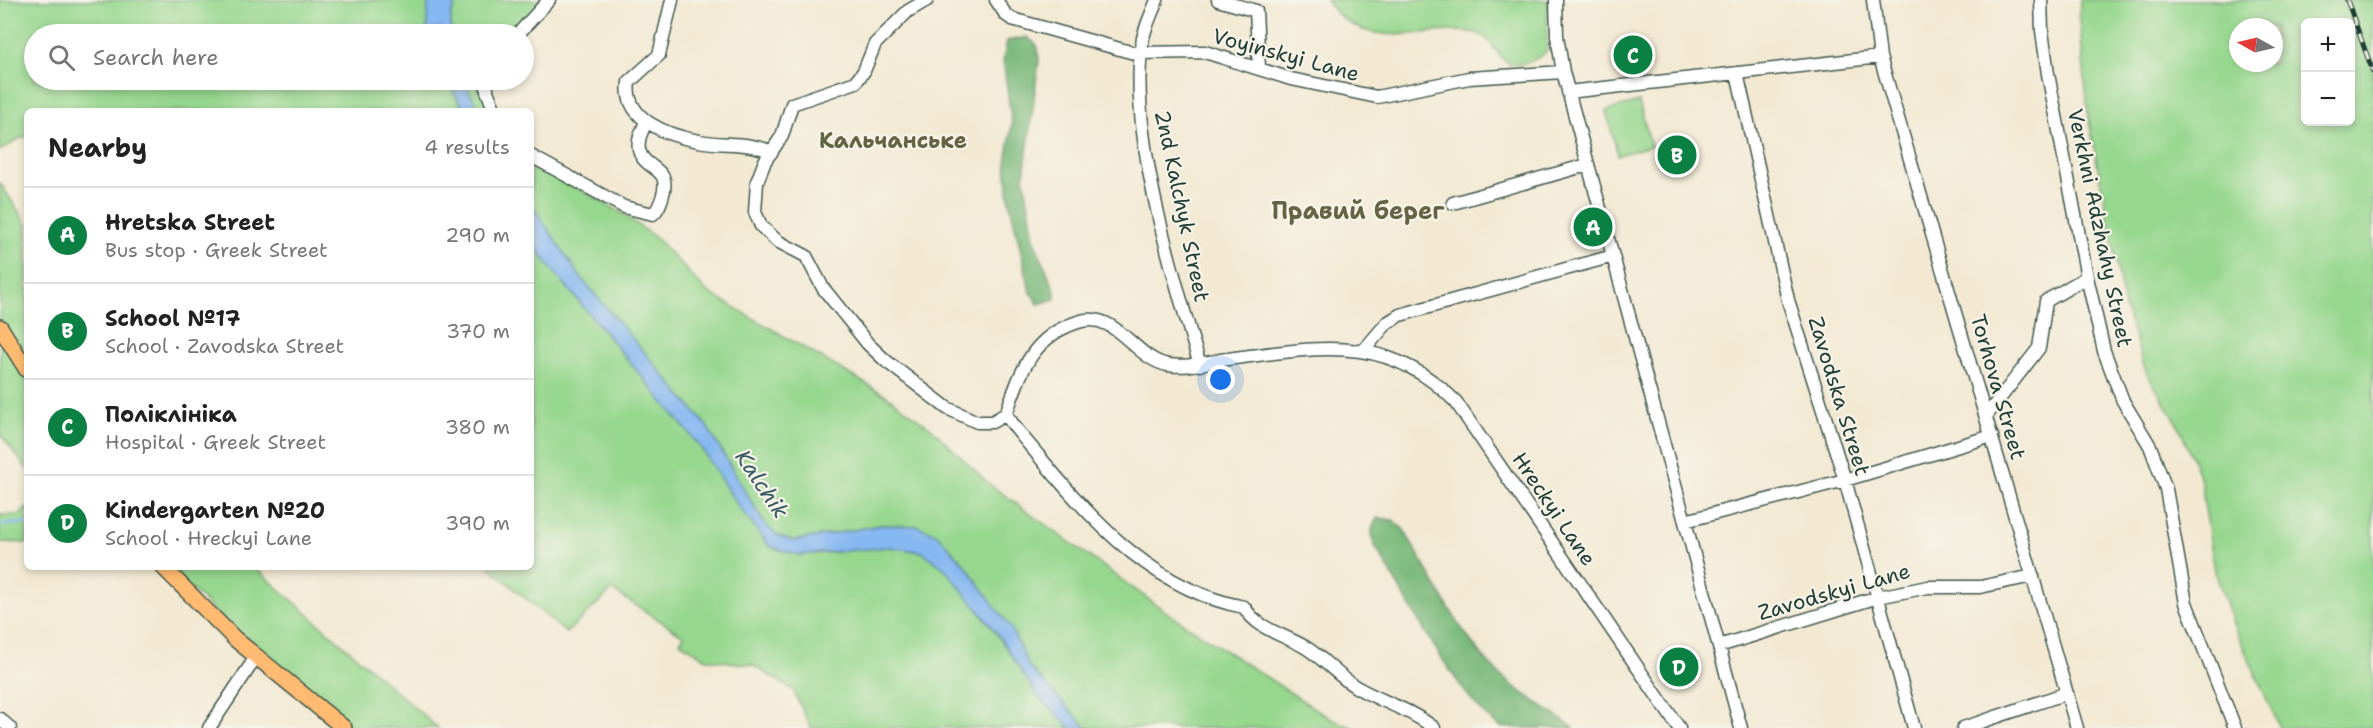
<!DOCTYPE html>
<meta charset="utf-8">
<style>
body{margin:0;font-family:"Shantell Sans",sans-serif;background:#f2f2f2;color:#222}
.controls{position:absolute;right:18px;top:18px;display:grid;overflow:hidden;border-radius:9px;box-shadow:0 3px 9px #0003}
.controls button{width:54px;height:54px;display:grid;place-items:center;padding:0;border:0;border-bottom:2px solid #e0e0e0;background:#fff;color:#222;font:30px sans-serif}
.compass{position:absolute;left:2229px;top:18px;width:54px;height:54px;border-radius:50%;background:#fff;box-shadow:0 3px 9px #0003;rotate:278deg}
.you{position:absolute;left:1221px;top:380px;width:21px;height:21px;margin:-15px;border:4px solid #fff;border-radius:50%;background:#1a73e8;box-shadow:0 0 0 9px #1a73e833}
.badge{display:grid;place-items:center;width:39px;height:39px;border-radius:50%;background:#0b8043;color:#fff;font-size:20px;font-weight:700}
.pin{position:absolute;translate:-50% -50%;border:3px solid #fff;box-shadow:0 2px 6px #0006}
.list{margin:0;padding:0;list-style:none}
h2{display:flex;justify-content:space-between;align-items:center;height:78px;margin:0;padding:0 24px;font-size:26px}
h2 small{font-size:20px;font-weight:400;color:#767676}
.list li{display:grid;grid-template-columns:39px 1fr auto;gap:18px;align-items:center;box-sizing:border-box;height:96px;padding:0 24px;border-top:2px solid #e0e0e0}
.list b{display:block;font-size:22px;white-space:nowrap}
.list p{margin:0;font-size:20px;white-space:nowrap;color:#767676}
.list em{font-size:20px;font-style:normal;color:#767676}
.icon{flex:none;width:33px;height:33px;fill:none;stroke:currentColor;stroke-width:2;stroke-linecap:round;stroke-linejoin:round}
.map{position:relative;flex:none;width:2373px;height:728px;overflow:hidden}
.search{position:absolute;background:#fff;box-shadow:0 3px 9px #0003;left:24px;top:24px;width:510px;height:66px;display:flex;align-items:center;gap:15px;box-sizing:border-box;padding:0 21px;border-radius:33px;color:#767676;font-size:22px}
.panel{position:absolute;background:#fff;box-shadow:0 3px 9px #0003;left:24px;top:108px;width:510px;height:462px;border-radius:9px}
.map>svg:first-child{display:block}
</style>
<div class="map">
<svg width="2373" height="728" viewBox="0 0 2373 728">
<rect width="100%" height="100%" fill="#f7f3e8"/>
<filter id="ink" filterUnits="userSpaceOnUse"><feTurbulence type="fractalNoise" baseFrequency=".0167" numOctaves="2"/><feDisplacementMap in="SourceGraphic" scale="12" xChannelSelector="R" yChannelSelector="G"/><feConvolveMatrix kernelMatrix="1 2 1 2 8 2 1 2 1" color-interpolation-filters="sRGB"/></filter>
<filter id="wash" filterUnits="userSpaceOnUse"><feTurbulence type="fractalNoise" baseFrequency=".008" numOctaves="4" result="noise"/><feDisplacementMap in="SourceGraphic" scale="24" xChannelSelector="R" yChannelSelector="G"/><feGaussianBlur stdDeviation="1.35" result="paint"/><feColorMatrix in="noise" values="0 0 0 0 0 0 0 0 0 0 0 0 0 0 0 0 0 1.4 0 .05"/><feComposite in="paint" operator="in"/></filter>
<g filter="url(#wash)">
<rect width="100%" height="100%" fill="#f3e9d3"/>
<path fill="#96d78e" stroke="#5a8a61" stroke-width="1.5" fill-rule="evenodd" d="M 0,0 L 428,0 L 427,34 L 34,34 L 34,80 L 447,80 L 465,111 L 27,111 L 27,137 L 22,137 L 0,151 Z
M 458,0 L 546,0 L 514,34 L 451,34 L 451,14 Z
M 1326,0 L 1548,0 L 1546,52 C 1535,61 1513,72 1501,57 C 1491,45 1488,35 1471,32 C 1419,25 1365,56 1326,0 Z
M 2080,0 L 2373,0 L 2373,728 L 2280,728 L 2235,629 L 2215,571 L 2200,477 L 2178,424 L 2146,372 L 2125,309 L 2089,121 L 2079,18 ZM 2306,22 L 2350,22 L 2350,122 L 2306,122 ZM 2238,27 L 2274,27 L 2274,63 L 2238,63 Z
M 463,80 L 484,80 L 491,111 L 480,111 Z
M 1639,102 L 1651,146 L 1618,155 L 1606,111 Z
M 531,161 L 620,212 L 656,238 L 706,291 L 887,396 L 931,428 L 988,483 L 1043,523 L 1172,616 L 1331,719 L 1353,728 L 1087,728 L 1030,668 L 1010,627 L 918,526 L 881,525 L 793,541 L 779,536 L 765,525 L 706,425 L 581,278 L 554,242 L 531,204 Z
M 0,183 L 27,224 L 27,363 L 0,320 Z
M 531,240 L 546,262 L 699,445 L 737,504 L 770,547 L 800,555 L 889,547 L 923,552 L 946,570 L 996,632 L 1037,695 L 1071,728 L 811,728 L 793,690 L 753,665 L 707,659 L 680,642 L 684,636 L 612,590 L 566,633 L 489,567 L 531,567 Z
M 0,332 L 27,375 L 27,469 L 0,434 Z
M 27,508 L 27,543 L 0,542 L 0,515 L 19,515 Z
M 168,567 L 254,567 L 438,728 L 350,728 L 276,669 Z"/>
<path fill="#78b879" stroke="#4c7a56" stroke-width="1.5" d="M 1027,37 L 1037,45 L 1039,60 L 1024,177 L 1035,243 L 1055,291 L 1055,299 L 1038,304 L 1030,291 L 1009,200 L 1006,164 L 1012,124 L 1003,60 L 1007,41 Z
M 1378,518 L 1393,520 L 1403,529 C 1434,578 1457,633 1499,674 C 1521,694 1550,711 1574,728 C 1560,728 1511,728 1501,727 C 1464,709 1398,584 1374,544 C 1371,534 1370,527 1378,518 Z"/>
<path fill="#85b7f1" stroke="#527a92" stroke-width="1.5" d="M 428,0 L 458,0 L 451,14 L 451,34 L 427,34 Z
M 447,80 L 463,80 L 480,111 L 465,111 Z
M 531,204 L 581,278 L 706,425 L 765,525 L 779,536 L 793,541 L 881,525 L 918,526 L 938,535 L 966,566 L 1010,627 L 1030,668 L 1087,728 L 1071,728 L 1037,695 L 996,632 L 946,570 L 923,552 L 889,547 L 800,555 L 770,547 L 737,504 L 699,445 L 546,262 L 531,240 Z"/>
<g fill="none" stroke-linecap="round" stroke-linejoin="round">
<path stroke="#85b7f1" stroke-width="3" d="M 0,525 L 27,523"/>
</g>
</g>
<g filter="url(#ink)">
<g fill="none" stroke-linecap="round" stroke-linejoin="round">
<g stroke="#3f574c" stroke-width="15">
<path id="minor" d="M 672,0 L 659,55 L 629,82 C 623,120 669,136 699,141 C 724,146 747,141 772,152
M 927,0 L 908,11 L 875,44 L 864,71 L 856,82 L 792,104 L 782,136 L 765,161 L 757,182 L 755,212 L 761,226 L 777,241 L 806,256 L 823,288 L 868,344 L 886,361 L 947,408 L 977,422 L 992,422 L 1006,414
M 996,0 L 1006,15 L 1012,19 L 1134,53 L 1205,52 L 1291,79 L 1377,97 L 1469,78 L 1563,72
M 1157,0 C 1152,13 1146,25 1143,38 C 1126,127 1174,278 1200,365
M 1218,0 L 1256,11 L 1259,68
M 1556,0 L 1557,36 L 1563,72 L 1741,728
M 1873,0 L 1880,57 L 2077,728
M 2041,0 L 2042,31 L 2048,74 L 2087,277 L 2104,351 L 2123,401 L 2150,446 L 2166,489 L 2186,603 L 2235,728
M 518,34 L 549,0
M 1737,73 L 1788,300 L 1845,480 L 1914,728
M 487,80 L 487,91 L 495,111
M 1568,92 L 1880,57
M 531,156 L 624,207 L 653,214 C 658,210 660,204 662,198 C 673,165 645,172 639,150 C 637,140 642,131 646,122
M 1453,203 L 1587,165
M 1364,350 L 1387,323 L 1400,315 L 1613,256
M 1006,414 C 1021,372 1031,337 1078,322 C 1116,309 1134,359 1168,365 C 1189,368 1207,362 1227,359 C 1316,348 1387,331 1456,402 L 1679,728
M 1006,414 C 1016,431 1031,446 1043,461 C 1096,526 1159,591 1244,607 C 1258,630 1283,634 1305,647 C 1322,657 1337,675 1356,687 C 1382,702 1410,709 1434,728
M 1986,416 L 2039,348 L 2046,301 L 2087,277
M 1685,521 L 1845,480 L 1992,436
M 1719,646 L 1878,597 L 1928,587 L 1980,587 L 2033,576
M 0,719 L 10,728
M 209,728 L 256,657
M 1963,728 L 2067,693"/>
</g>
<g stroke="#3f574c" stroke-width="18">
<path id="major" d="M 0,327 L 27,370
M 163,567 L 235,639 L 344,728"/>
</g>
<use href="#minor" stroke="#fff" stroke-width="12"/>
<use href="#major" stroke="#ffbb71" stroke-width="15"/>
<g stroke="#1f3d34" stroke-width="5">
<path id="rail" d="M 2347,0 L 2373,72"/>
</g>
<use href="#rail" stroke="#f7f3e8" stroke-width="3" stroke-dasharray="9" stroke-linecap="butt"/>
</g>
</g>
<g text-anchor="middle" dominant-baseline="central" stroke-width="4.5" stroke-linejoin="round" paint-order="stroke">
<g font-size="21" fill="#1f3d34" stroke="#f7f3e8">
<text transform="translate(1286 55) rotate(15)">Voyinskyi Lane</text>
<text transform="translate(1182 206) rotate(78)">2nd Kalchyk Street</text>
<text transform="translate(2100 228) rotate(78)">Verkhni Adzhahy Street</text>
<text transform="translate(1998 387) rotate(74)">Torhova Street</text>
<text transform="translate(1839 396) rotate(73)">Zavodska Street</text>
<text transform="translate(1554 509) rotate(56)">Hreckyi Lane</text>
<text transform="translate(1834 592) rotate(-16)">Zavodskyi Lane</text>
</g>
<g font-size="22" font-weight="bold" fill="#626444" stroke="#f7f3e8">
<text x="893" y="140">Кальчанське</text>
</g>
<g font-size="22" font-style="italic" fill="#385c63" stroke="#f7f3e8">
<text transform="translate(762 484) rotate(56)">Kalchik</text>
</g>
<g font-size="24" font-weight="bold" fill="#626444" stroke="#f7f3e8">
<text x="1358" y="211">Правий берег</text>
</g>
</g>
</svg>
<div class="controls">
<button>+</button>
<button>−</button>
</div>
<svg class="compass" viewBox="-18 -18 36 36"><path d="M0-13l5 13h-10z" fill="#e53935"/><path d="M0 13l5-13h-10z" fill="#767676"/></svg>
<div class="you"></div>
<div class="pin badge" style="left:1593px;top:227px">A</div>
<div class="pin badge" style="left:1677px;top:155px">B</div>
<div class="pin badge" style="left:1633px;top:55px">C</div>
<div class="pin badge" style="left:1679px;top:667px">D</div>
<div class="search"><svg class="icon" aria-label="search" viewBox="0 0 24 24"><circle cx="10" cy="10" r="6"/><path d="M15 15l6 6"/></svg>Search here</div>
<section class="panel">
<h2>Nearby<small>4 results</small></h2>
<ul class="list">
<li><span class="badge">A</span><div><b>Hretska Street</b><p>Bus stop · Greek Street</p></div><em>290 m</em></li>
<li><span class="badge">B</span><div><b>School №17</b><p>School · Zavodska Street</p></div><em>370 m</em></li>
<li><span class="badge">C</span><div><b>Поліклініка</b><p>Hospital · Greek Street</p></div><em>380 m</em></li>
<li><span class="badge">D</span><div><b>Kindergarten №20</b><p>School · Hreckyi Lane</p></div><em>390 m</em></li>
</ul>
</section>
</div>
